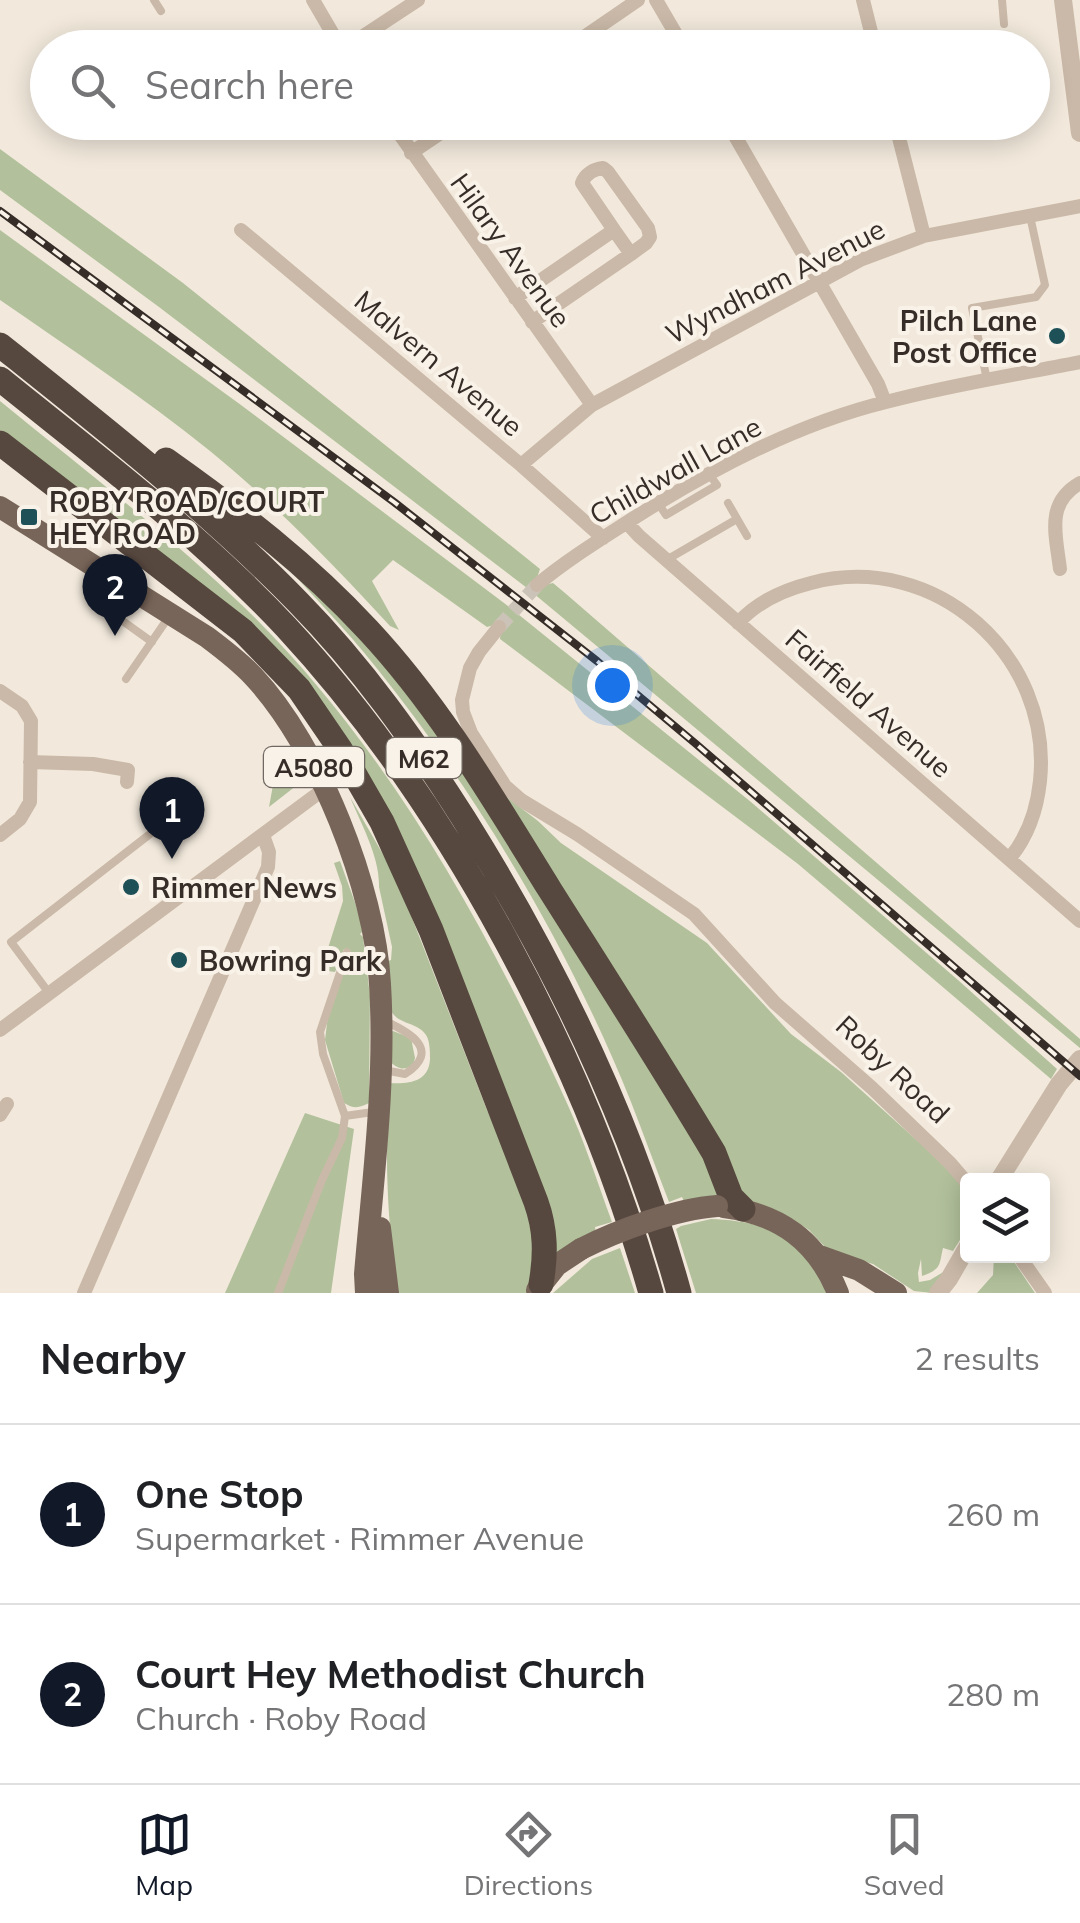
<!DOCTYPE html>
<meta charset="utf-8">
<style>
body{margin:0;font-family:Mulish,sans-serif;background:#f6f6f6;color:#202124}
.controls{position:absolute;right:30px;bottom:30px;display:grid;overflow:hidden;border-radius:10px;box-shadow:0 5px 25px #0003}
.controls button{width:90px;height:90px;display:grid;place-items:center;padding:0;border:0;border-bottom:2px solid #e0e0e0;background:#fff;color:#202124;font:50px sans-serif}
.you{position:absolute;left:612px;top:685px;width:35px;height:35px;margin:-25px;border:8px solid #fff;border-radius:50%;background:#1a73e8;box-shadow:0 0 0 15px #1a73e833}
.badge{display:grid;place-items:center;width:65px;height:65px;border-radius:50%;background:#111827;color:#fff;font-size:32px;font-weight:700}
.pin{position:absolute;translate:-50% -82px;filter:drop-shadow(0 2px 5px #0008)}
.pin::after{content:'';position:absolute;top:52px;width:35px;height:30px;background:inherit;clip-path:polygon(0 0,100% 0,50% 100%)}
.list{margin:0;padding:0;list-style:none}
h2{display:flex;justify-content:space-between;align-items:center;height:130px;margin:0;padding:0 40px;font-size:42px}
h2 small{font-size:32px;font-weight:400;color:#757577}
.list li{display:grid;grid-template-columns:65px 1fr auto;gap:30px;align-items:center;box-sizing:border-box;height:180px;padding:0 40px;border-top:2px solid #e0e0e0}
.list b{display:block;font-size:38px;white-space:nowrap}
.list p{margin:0;font-size:32px;white-space:nowrap;color:#757577}
.list em{font-size:32px;font-style:normal;color:#757577}
.icon{flex:none;width:55px;height:55px;fill:none;stroke:currentColor;stroke-width:2;stroke-linecap:round;stroke-linejoin:round}
.map{position:relative;flex:none;width:1080px;height:1293px;overflow:hidden}
.search{position:absolute;background:#fff;box-shadow:0 5px 25px #0003;left:30px;right:30px;top:30px;height:110px;display:flex;align-items:center;gap:25px;box-sizing:border-box;padding:0 35px;border-radius:55px;color:#757577;font-size:38px}
.sheet{height:490px;background:#fff}
nav{display:flex;justify-content:space-around;align-items:center;box-sizing:border-box;height:140px;border-top:2px solid #e0e0e0;background:#fff;font-size:28px;color:#757577}
nav a{display:grid;justify-items:center;gap:5px}
nav .on{color:#111827}
.map>svg:first-child{display:block}
</style>
<div class="map">
<svg width="1080" height="1293" viewBox="0 0 1080 1293">
<rect width="100%" height="100%" fill="#f2e9dc"/>
<path fill="#b2c19c" d="M 0,149 L 183,283 L 540,569 L 537,578 L 544,585 L 553,583 L 565,593 L 1080,1039 L 1080,1048 L 527,588 L 159,307 L 0,190 Z
M 0,230 L 241,405 L 508,606 L 751,802 L 958,980 L 1057,1069 L 1051,1079 L 798,864 L 500,639 L 501,629 L 494,625 L 487,627 L 393,560 L 372,581 L 399,630 L 390,626 C 334,565 275,504 210,451 C 143,397 71,349 0,300 Z
M 0,401 C 82,468 167,533 244,607 C 385,744 485,923 566,1101 C 584,1140 597,1181 612,1222 L 595,1227 L 596,1233 L 556,1259 L 554,1220 L 414,876 L 377,799 L 198,583 L 0,430 Z
M 263,540 L 406,685 L 713,1161 L 727,1199 L 685,1204 L 682,1197 L 669,1202 C 656,1169 644,1135 631,1102 C 569,948 482,801 379,671 C 343,625 301,584 263,540 Z
M 277,763 L 301,782 L 269,807 Z
M 496,784 L 508,798 L 538,821 L 561,843 L 707,943 L 791,1034 L 841,1072 L 951,1171 L 967,1190 L 967,1229 L 953,1251 L 943,1248 C 939,1265 942,1269 922,1276 L 921,1259 L 918,1273 L 919,1282 L 930,1280 L 945,1271 L 932,1293 L 914,1291 L 873,1264 L 830,1252 L 809,1230 L 791,1218 L 755,1203 L 740,1192 Z
M 350,797 L 396,877 L 487,1110 L 536,1216 L 529,1293 L 398,1293 C 387,1223 384,1154 390,1083 C 409,1084 429,1082 430,1059 C 430,1052 430,1041 426,1035 C 417,1021 395,1025 390,1008 C 386,994 389,975 388,961 L 391,960 L 392,947 L 379,887 C 380,857 361,824 350,797 Z
M 340,861 L 358,911 L 363,931 L 360,934 L 363,937 L 370,996 L 369,1103 C 359,1108 354,1109 344,1103 L 325,1040 L 328,1015 L 351,951 L 344,949 L 335,972 L 321,970 L 343,901 L 342,886 L 334,863 Z
M 393,1031 L 411,1038 L 415,1058 L 413,1065 C 403,1071 399,1069 390,1062 L 391,1032 Z
M 305,1113 L 354,1129 L 331,1293 L 225,1293 Z
M 711,1219 C 741,1220 781,1226 802,1251 C 813,1264 821,1279 830,1293 L 696,1293 L 676,1229 L 681,1226 Z
M 620,1248 L 635,1293 L 553,1293 L 592,1259 Z
M 994,1256 L 1010,1256 L 1035,1293 L 977,1293 L 993,1275 Z"/>
<g fill="none" stroke-linecap="round" stroke-linejoin="round">
<path stroke="#ccc3b8" stroke-width="14" stroke-dasharray="14 7" stroke-linecap="butt" d="M 499,627 L 537,585"/>
<path stroke="#cab9a8" stroke-width="8" d="M 154,0 L 161,11
M 1002,0 L 1004,24
M 325,125 L 328,122
M 987,380 L 972,308 L 1036,297 L 1045,285 L 1030,216
M 658,503 L 666,515 L 717,485 L 709,474
M 728,503 L 747,536
M 668,559 L 737,519
M 92,599 L 152,642
M 126,679 L 168,618
M 49,993 L 11,942 L 159,827
M 384,1070 L 405,1074 C 442,1050 409,1032 385,1021
M 345,1116 L 323,1054 L 320,1032 L 347,952
M 278,1293 L 322,1180 L 342,1138 L 345,1116 L 373,1112"/>
<path stroke="#cab9a8" stroke-width="14" d="M 313,0 L 341,48
M 656,0 L 684,48
M 863,0 L 875,48
M 345,48 L 418,0
M 568,48 L 638,0
M 391,122 L 592,405
M 727,122 L 878,384 L 885,402
M 895,122 L 924,236
M 411,153 L 457,122
M 241,230 L 521,465 L 603,538
M 515,298 L 614,230 L 582,183 C 585,174 594,169 603,168 L 608,172 L 648,228 L 650,237 L 646,243 L 631,254 L 614,230
M 532,322 L 631,254
M 521,465 L 592,405 L 860,260 L 924,236 L 1080,206
M 627,523 L 639,536 L 1080,921
M 1060,569 C 1056,535 1045,503 1080,483
M 537,585 C 568,559 603,538 637,516 C 714,468 797,424 886,402 C 949,385 1015,375 1080,362
M 738,623 C 758,601 783,590 811,583 C 935,550 1053,656 1040,781 C 1037,810 1028,836 1010,858
M 499,627 L 479,652 L 470,668 L 462,700 L 463,712 L 471,733 L 505,786 L 521,800 L 577,834 L 694,914 L 775,1003 L 872,1088 L 950,1163 L 968,1184
M 0,691 L 22,706 L 31,721 L 30,802 L 20,819 L 0,835
M 30,762 L 93,764 L 128,770 L 127,782
M 0,1030 L 324,789
M 0,1115 L 7,1104
M 1019,1256 L 1045,1293
M 84,1293 L 268,867 L 269,852 L 263,835"/>
<path stroke="#cab9a8" stroke-width="18" d="M 1063,0 L 1080,133
M 999,1180 L 1059,1084 L 1080,1059
M 938,1293 L 949,1279 L 968,1246"/>
<path stroke="#786559" stroke-width="22" d="M 0,507 L 207,637 C 223,649 239,661 253,676 C 319,746 375,889 380,984 C 386,1081 373,1178 365,1274 L 366,1293
M 724,1207 C 780,1214 817,1241 838,1293
M 380,1228 L 388,1293
M 817,1255 L 859,1270 L 896,1293
M 537,1290 L 557,1265 L 581,1249"/>
<path stroke="#57483f" stroke-width="25" d="M 0,345 C 103,427 206,508 298,602 C 362,667 415,742 464,819 C 556,966 633,1125 679,1293
M 0,379 C 98,458 200,535 286,627 C 451,805 585,1061 651,1293
M 0,443 L 243,631 L 299,689 L 340,749 L 382,822 L 431,930 L 536,1202 C 546,1230 546,1255 541,1284
M 166,460 C 238,511 307,564 368,630 C 440,707 494,800 550,890 C 605,977 661,1064 714,1153 L 731,1197 L 743,1209"/>
<g stroke="#362d28" stroke-width="8">
<path id="rail" d="M 0,211 L 394,502 L 597,661 L 696,744 L 1080,1076"/>
</g>
<use href="#rail" stroke="#f9f2e8" stroke-width="4" stroke-dasharray="11" stroke-linecap="butt"/>
<path stroke="#786559" stroke-width="22" d="M 581,1249 C 618,1230 676,1209 717,1206"/>
</g>
<g fill="#1e5057" stroke="#f9f2e8" stroke-width="4">
<circle cx="1057" cy="336" r="10"/>
<rect x="19" y="507" width="20" height="20" rx="5"/>
<circle cx="131" cy="887" r="10"/>
<circle cx="179" cy="960" r="10"/>
</g>
<g text-anchor="middle" dominant-baseline="central" stroke-width="8" stroke-linejoin="round" paint-order="stroke">
<g fill="#f9f2e8" stroke="#706862" stroke-width="2.5">
<rect x="386.5" y="738" width="75" height="40" rx="8"/>
<rect x="264" y="747" width="100" height="40" rx="8"/>
</g>
<g font-size="25" font-weight="bold" fill="#362d28">
<text x="424" y="758">M62</text>
<text x="314" y="767">A5080</text>
</g>
<g font-size="28" fill="#362d28" stroke="#f9f2e8">
<text transform="translate(511 250) rotate(54)">Hilary Avenue</text>
<text transform="translate(775 281) rotate(-27)">Wyndham Avenue</text>
<text transform="translate(439 363) rotate(40)">Malvern Avenue</text>
<text transform="translate(675 470) rotate(-29)">Childwall Lane</text>
<text transform="translate(869 703) rotate(41)">Fairfield Avenue</text>
<text transform="translate(893 1069) rotate(43)">Roby Road</text>
</g>
<g font-size="28" font-weight="bold" fill="#362d28" stroke="#f9f2e8" text-anchor="start">
<text x="1037" y="320" text-anchor="end">Pilch Lane<tspan x="1037" dy="32">Post Office</tspan></text>
<text x="49" y="501">ROBY ROAD/COURT<tspan x="49" dy="32">HEY ROAD</tspan></text>
<text x="151" y="887">Rimmer News</text>
<text x="199" y="960">Bowring Park</text>
</g>
</g>
</svg>
<div class="controls">
<button><svg class="icon" aria-label="layers" viewBox="0 0 24 24"><path d="M12 4l9 5-9 5-9-5zM3 14l9 5 9-5"/></svg></button>
</div>
<div class="you"></div>
<div class="pin badge" style="left:172px;top:859px">1</div>
<div class="pin badge" style="left:115px;top:636px">2</div>
<div class="search"><svg class="icon" aria-label="search" viewBox="0 0 24 24"><circle cx="10" cy="10" r="6"/><path d="M15 15l6 6"/></svg>Search here</div>
</div>
<section class="sheet">
<h2>Nearby<small>2 results</small></h2>
<ul class="list">
<li><span class="badge">1</span><div><b>One Stop</b><p>Supermarket · Rimmer Avenue</p></div><em>260 m</em></li>
<li><span class="badge">2</span><div><b>Court Hey Methodist Church</b><p>Church · Roby Road</p></div><em>280 m</em></li>
</ul>
</section>
<nav>
<a class="on"><svg class="icon" aria-label="map" viewBox="0 0 24 24"><path d="M3 6l6-2 6 2 6-2v14l-6 2-6-2-6 2zM9 4v14M15 6v14"/></svg>Map</a>
<a><svg class="icon" aria-label="directions" viewBox="0 0 24 24"><path d="M12 3l9 9-9 9-9-9zM9 14v-3h6M13 9l2 2-2 2"/></svg>Directions</a>
<a><svg class="icon" aria-label="saved" viewBox="0 0 24 24"><path d="M7 4h10v16l-5-4-5 4z"/></svg>Saved</a>
</nav>
